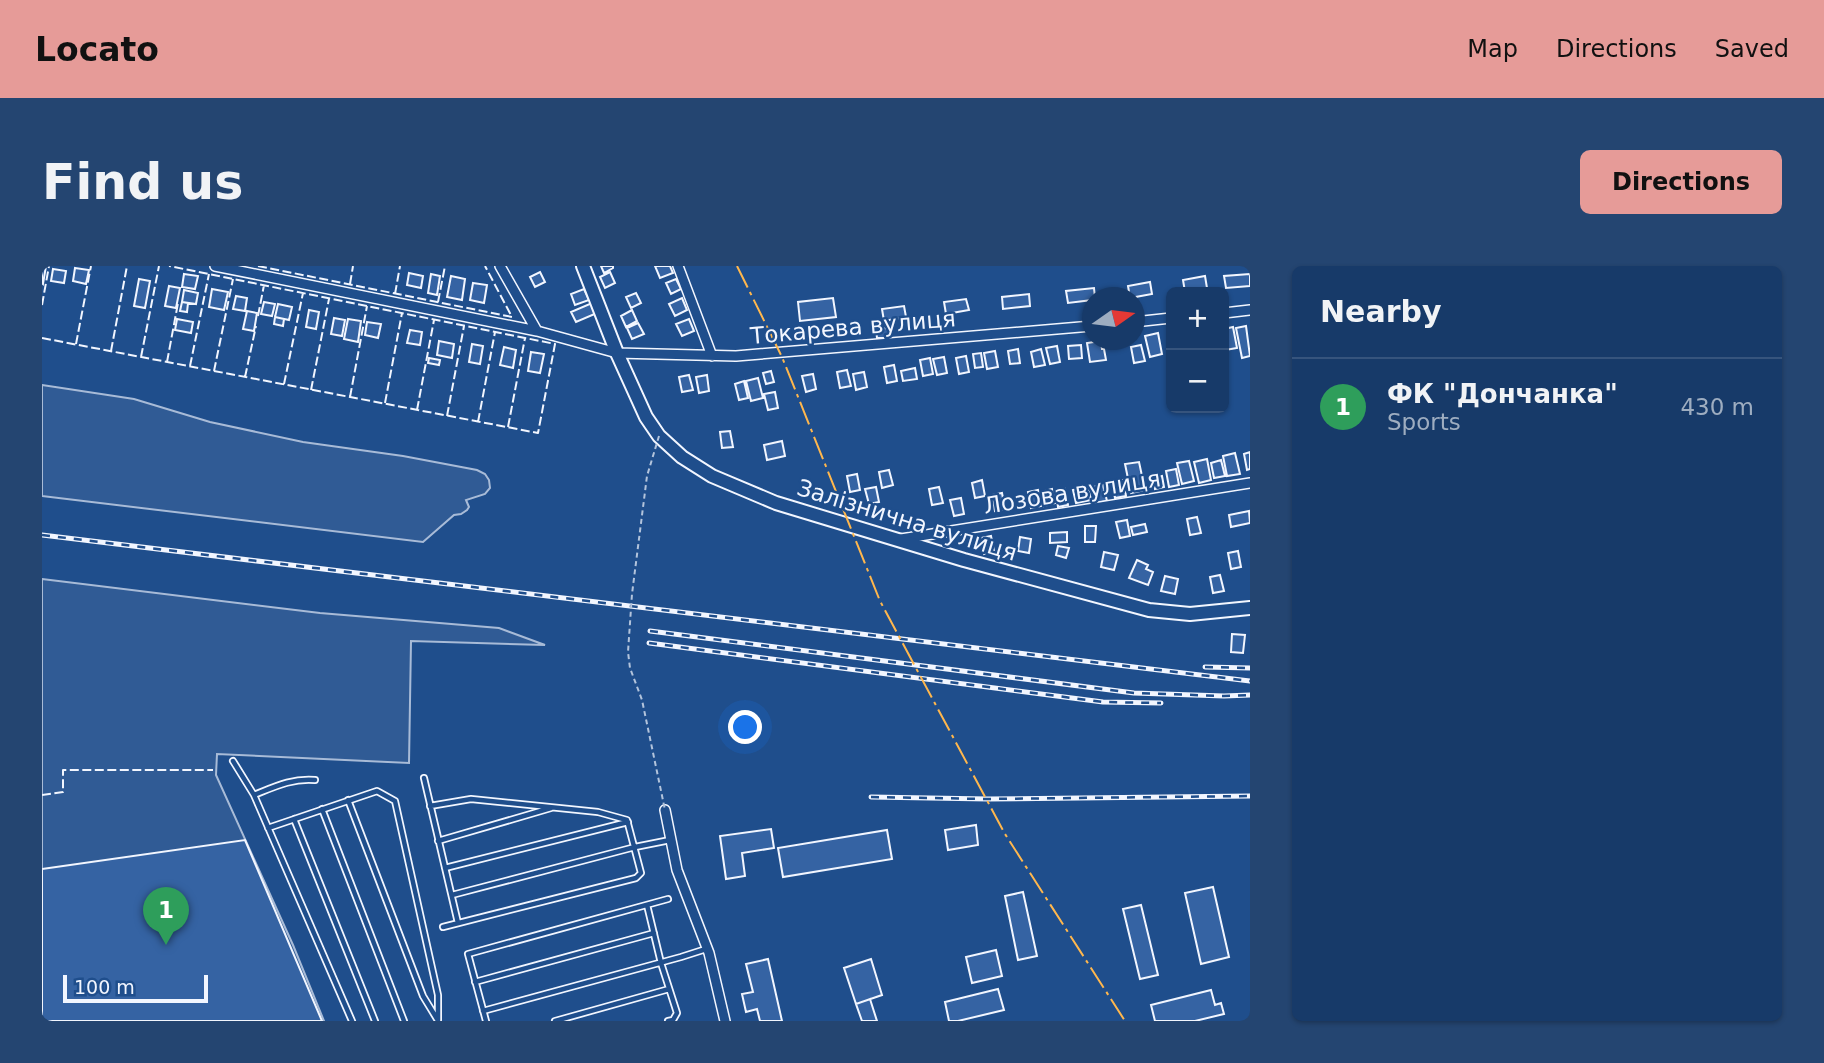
<!DOCTYPE html>
<meta charset="utf-8">
<style>
body{margin:0;font-family:"DejaVu Sans",sans-serif;background:#244571;color:#f1f3f6}
.controls{position:absolute;right:21px;top:21px;display:grid;overflow:hidden;border-radius:10px;box-shadow:0 2px 5px #0004}
.controls button{width:63px;height:63px;display:grid;place-items:center;padding:0;border:0;border-bottom:2px solid #36547d;background:#173a69;color:#f1f3f6;font:35px sans-serif}
.compass{position:absolute;left:1040px;top:21px;width:63px;height:63px;border-radius:50%;background:#173a69;box-shadow:0 2px 5px #0004;rotate:76deg}
.scale{position:absolute;left:21px;bottom:18px;width:145px;box-sizing:border-box;padding-left:7px;border:4px solid #f2f6ff;border-top:0;font-size:19px;line-height:24px;white-space:nowrap;color:#f2f6ff;-webkit-text-stroke:5px #1f4e8c;paint-order:stroke}
.you{position:absolute;left:704px;top:462px;width:24px;height:24px;margin:-18px;border:5px solid #fff;border-radius:50%;background:#1a73e8;box-shadow:0 0 0 10px #1a73e833}
.badge{display:grid;place-items:center;width:46px;height:46px;border-radius:50%;background:#e69b98;color:#fff;font-size:23px;font-weight:700}
.pin{position:absolute;translate:-50% -58px;filter:drop-shadow(0 2px 4px #0008)}
.pin::after{content:'';position:absolute;top:37px;width:24px;height:21px;background:inherit;clip-path:polygon(0 0,100% 0,50% 100%)}
.list{margin:0;padding:0;list-style:none}
h2{display:flex;justify-content:space-between;align-items:center;height:91px;margin:0;padding:0 28px;font-size:30px}
h2 small{font-size:23px;font-weight:400;color:#9eadc0}
.list li{display:grid;grid-template-columns:46px 1fr auto;gap:21px;align-items:center;box-sizing:border-box;height:98px;padding:0 28px;border-top:2px solid #36547d}
.list b{display:block;font-size:26px;white-space:nowrap}
.list p{margin:0;font-size:23px;white-space:nowrap;color:#9eadc0}
.list em{font-size:23px;font-style:normal;color:#9eadc0}
.map{position:relative;flex:none;width:1208px;height:755px;overflow:hidden;border-radius:10px}
header{display:flex;align-items:center;gap:42px;box-sizing:border-box;height:98px;padding:0 35px;background:#e69b98;color:#111}
header strong{font-size:33px}
nav{display:flex;gap:38px;margin-inline-start:auto;font-size:24px}
.intro{display:flex;align-items:center;justify-content:space-between;box-sizing:border-box;height:168px;padding:0 42px}
h1{margin:0;font-size:49px}
.button{padding:18px 32px;border-radius:10px;background:#e69b98;color:#111;font-size:24px;font-weight:700}
main{display:flex;gap:42px;padding:0 42px}
aside{flex:1;background:#173a69;border-radius:10px;box-shadow:0 2px 5px #0004}
.map>svg:first-child{display:block}
</style>
<header>
<strong>Locato</strong>
<nav><a>Map</a><a>Directions</a><a>Saved</a></nav>
</header>
<div class="intro"><h1>Find us</h1><a class="button">Directions</a></div>
<main>
<div class="map">
<svg width="1208" height="755" viewBox="0 0 1208 755">
<rect width="100%" height="100%" fill="#1f4e8c"/>
<path fill="#305b95" stroke="#a8bbd7" stroke-width="2" d="M 0,119 L 92,133 L 168,156 L 261,176 L 361,190 L 435,204 L 443,208 L 447,214 L 448,222 L 443,228 L 424,234 L 427,241 L 425,244 L 419,248 L 412,249 L 381,276 L 0,230 Z
M 0,313 L 278,347 L 457,362 L 503,379 L 369,375 L 367,497 L 175,488 L 174,509 L 251,679 L 282,755 L 0,755 Z"/>
<path fill="#3563a3" stroke="#f2f6ff" stroke-width="2" d="M 0,0 L 4,0 L 1,18 L 0,17 Z
M 559,0 L 571,0 L 571,2 L 562,7 Z
M 613,0 L 628,0 L 631,7 L 618,12 Z
M 33,2 L 47,4 L 44,18 L 31,15 Z
M 11,3 L 24,5 L 22,17 L 9,15 Z
M 498,6 L 503,16 L 493,21 L 488,11 Z
M 568,6 L 573,17 L 563,22 L 558,11 Z
M 367,7 L 381,10 L 379,22 L 365,19 Z
M 142,8 L 156,10 L 153,23 L 140,21 Z
M 389,8 L 398,10 L 395,29 L 386,27 Z
M 1208,8 L 1208,20 L 1184,22 L 1182,10 Z
M 409,10 L 423,13 L 420,34 L 405,31 Z
M 1163,10 L 1165,22 L 1143,26 L 1141,14 Z
M 97,13 L 108,15 L 103,42 L 92,40 Z
M 634,13 L 639,23 L 629,28 L 624,17 Z
M 1108,16 L 1110,28 L 1088,32 L 1086,20 Z
M 431,17 L 445,19 L 442,37 L 428,34 Z
M 127,20 L 138,22 L 134,42 L 123,40 Z
M 1052,22 L 1053,32 L 1050,32 L 1050,34 L 1026,37 L 1024,25 Z
M 170,23 L 186,26 L 182,44 L 167,41 Z
M 542,23 L 547,34 L 533,39 L 529,28 Z
M 142,24 L 156,27 L 154,38 L 140,36 Z
M 594,27 L 599,37 L 589,42 L 584,31 Z
M 987,28 L 988,40 L 961,43 L 960,31 Z
M 194,30 L 205,32 L 203,45 L 191,43 Z
M 640,32 L 645,44 L 633,50 L 627,38 Z
M 791,32 L 794,51 L 758,55 L 756,36 Z
M 924,33 L 927,44 L 904,48 L 902,36 Z
M 140,36 L 146,37 L 145,46 L 138,45 Z
M 222,36 L 233,38 L 230,50 L 219,48 Z
M 550,37 L 555,47 L 534,56 L 529,46 Z
M 236,38 L 250,41 L 247,54 L 233,51 Z
M 862,40 L 864,51 L 842,55 L 840,43 Z
M 267,44 L 277,46 L 274,63 L 264,61 Z
M 590,44 L 595,55 L 584,61 L 579,50 Z
M 205,45 L 215,47 L 212,65 L 201,63 Z
M 233,51 L 242,53 L 241,60 L 232,58 Z
M 292,52 L 303,54 L 300,70 L 289,68 Z
M 135,53 L 151,56 L 149,67 L 133,64 Z
M 306,53 L 319,55 L 316,76 L 302,73 Z
M 647,53 L 652,65 L 640,70 L 634,58 Z
M 325,56 L 339,58 L 336,72 L 323,69 Z
M 596,57 L 602,68 L 590,73 L 585,62 Z
M 1204,60 L 1208,90 L 1200,92 L 1194,62 Z
M 1191,61 L 1195,82 L 1183,84 L 1182,63 Z
M 846,62 L 847,72 L 835,72 L 834,63 Z
M 368,64 L 380,66 L 378,79 L 365,77 Z
M 1116,67 L 1120,88 L 1108,91 L 1103,70 Z
M 397,75 L 412,78 L 410,92 L 395,89 Z
M 1059,75 L 1060,83 L 1062,83 L 1064,94 L 1048,96 L 1045,77 Z
M 430,78 L 441,80 L 438,98 L 427,96 Z
M 1039,79 L 1040,92 L 1027,93 L 1026,80 Z
M 1099,79 L 1103,95 L 1092,97 L 1089,81 Z
M 1015,80 L 1018,96 L 1008,98 L 1004,82 Z
M 462,81 L 474,84 L 471,102 L 458,99 Z
M 976,83 L 978,97 L 968,98 L 966,85 Z
M 999,83 L 1003,99 L 992,101 L 989,86 Z
M 953,85 L 956,101 L 945,103 L 942,87 Z
M 489,86 L 502,88 L 498,107 L 486,105 Z
M 939,87 L 941,101 L 933,102 L 931,88 Z
M 924,90 L 927,106 L 917,108 L 914,92 Z
M 902,91 L 905,107 L 895,109 L 891,93 Z
M 387,92 L 398,94 L 397,99 L 386,97 Z
M 888,92 L 891,108 L 881,110 L 878,94 Z
M 852,99 L 855,115 L 845,117 L 842,101 Z
M 873,102 L 875,113 L 861,115 L 859,105 Z
M 805,104 L 809,120 L 798,122 L 795,106 Z
M 729,105 L 732,116 L 724,118 L 721,107 Z
M 822,106 L 825,121 L 814,124 L 811,108 Z
M 771,108 L 774,123 L 764,126 L 760,110 Z
M 647,109 L 651,124 L 640,126 L 637,111 Z
M 665,109 L 667,125 L 657,127 L 654,111 Z
M 716,112 L 721,132 L 709,135 L 704,115 Z
M 702,115 L 706,132 L 697,134 L 693,118 Z
M 733,126 L 736,142 L 726,144 L 722,128 Z
M 688,165 L 691,181 L 680,182 L 678,166 Z
M 740,175 L 743,190 L 725,194 L 722,179 Z
M 1208,186 L 1208,203 L 1205,204 L 1202,188 Z
M 1193,187 L 1198,208 L 1185,210 L 1181,190 Z
M 1165,193 L 1169,214 L 1157,217 L 1152,196 Z
M 1179,194 L 1183,210 L 1172,212 L 1169,197 Z
M 1147,195 L 1152,215 L 1140,218 L 1135,197 Z
M 1097,196 L 1103,224 L 1089,227 L 1083,198 Z
M 1134,203 L 1137,219 L 1127,221 L 1124,205 Z
M 847,204 L 851,219 L 840,222 L 837,206 Z
M 815,208 L 818,224 L 808,226 L 805,210 Z
M 1120,210 L 1122,221 L 1113,223 L 1111,212 Z
M 940,214 L 943,230 L 933,232 L 930,217 Z
M 1081,214 L 1084,230 L 1073,232 L 1070,216 Z
M 1061,219 L 1065,235 L 1054,237 L 1051,221 Z
M 834,221 L 837,236 L 827,238 L 823,223 Z
M 897,221 L 901,237 L 890,239 L 887,223 Z
M 1046,221 L 1049,234 L 1034,237 L 1031,224 Z
M 1010,223 L 1013,237 L 1002,240 L 999,226 Z
M 1023,223 L 1026,239 L 1016,241 L 1014,226 Z
M 996,224 L 999,240 L 989,242 L 986,226 Z
M 960,227 L 963,243 L 953,245 L 950,229 Z
M 919,232 L 922,248 L 912,250 L 908,234 Z
M 1207,245 L 1208,257 L 1189,261 L 1187,249 Z
M 1155,251 L 1159,267 L 1148,269 L 1145,253 Z
M 1085,254 L 1088,270 L 1078,272 L 1074,256 Z
M 1103,258 L 1105,266 L 1091,269 L 1089,261 Z
M 1043,260 L 1054,260 L 1053,276 L 1043,276 Z
M 1025,266 L 1025,276 L 1008,277 L 1008,267 Z
M 949,270 L 952,285 L 942,288 L 939,272 Z
M 978,271 L 989,273 L 987,287 L 976,285 Z
M 1016,280 L 1027,282 L 1024,292 L 1014,289 Z
M 1196,285 L 1199,301 L 1189,303 L 1186,287 Z
M 1062,286 L 1076,289 L 1072,304 L 1059,301 Z
M 1095,294 L 1106,299 L 1104,303 L 1111,306 L 1106,319 L 1087,312 Z
M 1178,309 L 1182,325 L 1171,327 L 1168,311 Z
M 1123,310 L 1136,313 L 1133,328 L 1119,325 Z
M 1190,368 L 1203,369 L 1201,387 L 1189,386 Z
M 934,559 L 936,579 L 906,584 L 903,564 Z
M 729,563 L 732,582 L 700,587 L 703,610 L 684,613 L 678,570 Z
M 845,564 L 850,593 L 741,611 L 736,582 Z
M 203,574 L 280,755 L 0,755 L 0,603 Z
M 1171,621 L 1187,691 L 1159,698 L 1143,627 Z
M 981,626 L 995,690 L 976,694 L 963,630 Z
M 1099,639 L 1116,709 L 1098,713 L 1081,643 Z
M 954,684 L 960,710 L 930,717 L 924,691 Z
M 726,693 L 740,755 L 718,755 L 715,743 L 704,746 L 700,728 L 711,726 L 704,698 Z
M 829,693 L 840,729 L 814,738 L 802,702 Z
M 956,723 L 962,744 L 916,755 L 907,755 L 903,736 Z
M 1169,724 L 1173,739 L 1179,737 L 1182,748 L 1153,755 L 1113,755 L 1109,739 Z
M 828,733 L 835,755 L 820,755 L 814,738 Z"/>
<g fill="none" stroke-linecap="round" stroke-linejoin="round">
<g stroke="#f2f6ff" stroke-width="8">
<path id="lane" d="M 191,495 L 212,529 L 310,755
M 382,512 L 416,657
M 212,529 C 232,521 250,512 273,514
M 306,534 L 381,730 L 395,753
M 388,540 L 429,533 L 556,546 L 585,554 L 599,607 L 594,612 L 401,661
M 280,543 L 362,755
M 252,553 L 333,755
M 226,562 L 335,525 L 353,535 L 396,729 L 396,754
M 396,575 L 509,542
M 403,602 L 586,556
M 410,629 L 593,581 L 628,574
M 605,639 L 619,697 L 635,747 L 631,754 L 626,755
M 433,716 L 612,667
M 441,745 L 639,691 L 664,683
M 444,755 L 426,688 L 626,633
M 513,755 L 627,723"/>
</g>
<g stroke="#f2f6ff" stroke-width="12">
<path id="street" d="M 173,0 L 495,65 L 575,87 L 694,90 L 1050,60
M 458,0 L 495,65
M 636,0 L 670,90
M 1182,47 L 1208,44
M 1092,56 L 1129,52
M 859,273 L 1208,217
M 623,544 L 635,604 L 667,687 L 683,755"/>
</g>
<g stroke="#f2f6ff" stroke-width="16">
<path id="secondary" d="M 541,0 L 575,87 L 604,151 L 617,170 L 640,191 L 670,210 L 734,237 L 922,294 L 1107,344 L 1148,348 L 1208,342"/>
</g>
<use href="#lane" stroke="#1f4e8c" stroke-width="4.5"/>
<use href="#street" stroke="#1f4e8c" stroke-width="9"/>
<use href="#secondary" stroke="#1f4e8c" stroke-width="12"/>
<g stroke="#f2f6ff" stroke-width="5">
<path id="rail" d="M 0,269 L 1208,415
M 608,365 L 1092,427 L 1182,430 L 1208,429
M 607,377 L 1061,436 L 1119,437
M 1163,401 L 1208,402
M 829,531 L 946,533 L 1208,530"/>
</g>
<use href="#rail" stroke="#1f4e8c" stroke-width="2.5" stroke-dasharray="8" stroke-linecap="butt"/>
<path stroke="#b3c4dc" stroke-width="2" stroke-dasharray="5 3.5" stroke-linecap="butt" d="M 617,170 L 605,210 L 590,328 L 586,386 L 588,402 L 600,434 L 623,544"/>
<path stroke="#f2f6ff" stroke-width="2" stroke-dasharray="9 3.5" stroke-linecap="butt" d="M 216,0 L 470,51 L 443,0
M 308,18 L 311,0
M 353,28 L 358,0
M 396,36 L 403,0
M 0,39 L 7,0
M 216,50 L 222,19
M 0,72 L 496,167 L 513,78 L 127,0
M 34,78 L 49,0
M 69,85 L 85,0
M 99,91 L 117,0
M 125,96 L 136,37
M 148,100 L 167,8
M 172,105 L 191,13
M 203,111 L 214,60
M 242,118 L 261,27
M 269,124 L 287,33
M 308,131 L 325,40
M 343,137 L 360,47
M 375,144 L 392,54
M 405,150 L 422,60
M 436,156 L 453,66
M 466,161 L 483,72
M 0,529 L 21,526 L 21,504 L 171,504"/>
<path stroke="#ffb74d" stroke-width="2" stroke-dasharray="24 5 3.5 5" stroke-linecap="butt" d="M 695,0 L 740,91 L 838,335 L 963,568 L 1083,755"/>
</g>
<g text-anchor="middle" dominant-baseline="central" stroke-width="5" stroke-linejoin="round" paint-order="stroke">
<g font-size="23" fill="#f2f6ff" stroke="#1f4e8c">
<text transform="translate(811 61) rotate(-5)">Токарева вулиця</text>
<text transform="translate(1030 226) rotate(-9)">Лозова вулиця</text>
<text transform="translate(865 254) rotate(17)">Залізнична вулиця</text>
</g>
</g>
</svg>
<div class="controls">
<button>+</button>
<button>−</button>
</div>
<svg class="compass" viewBox="-18 -18 36 36"><path d="M0-13l5 13h-10z" fill="#e53935"/><path d="M0 13l5-13h-10z" fill="#9eadc0"/></svg>
<div class="scale">100 m</div>
<div class="you"></div>
<div class="pin badge" style="left:124px;top:679px;background:#2e9e5b">1</div>
</div>
<aside>
<h2>Nearby<small></small></h2>
<ul class="list">
<li><span class="badge" style="background:#2e9e5b">1</span><div><b>ФК &quot;Дончанка&quot;</b><p>Sports</p></div><em>430 m</em></li>
</ul>
</aside>
</main>
